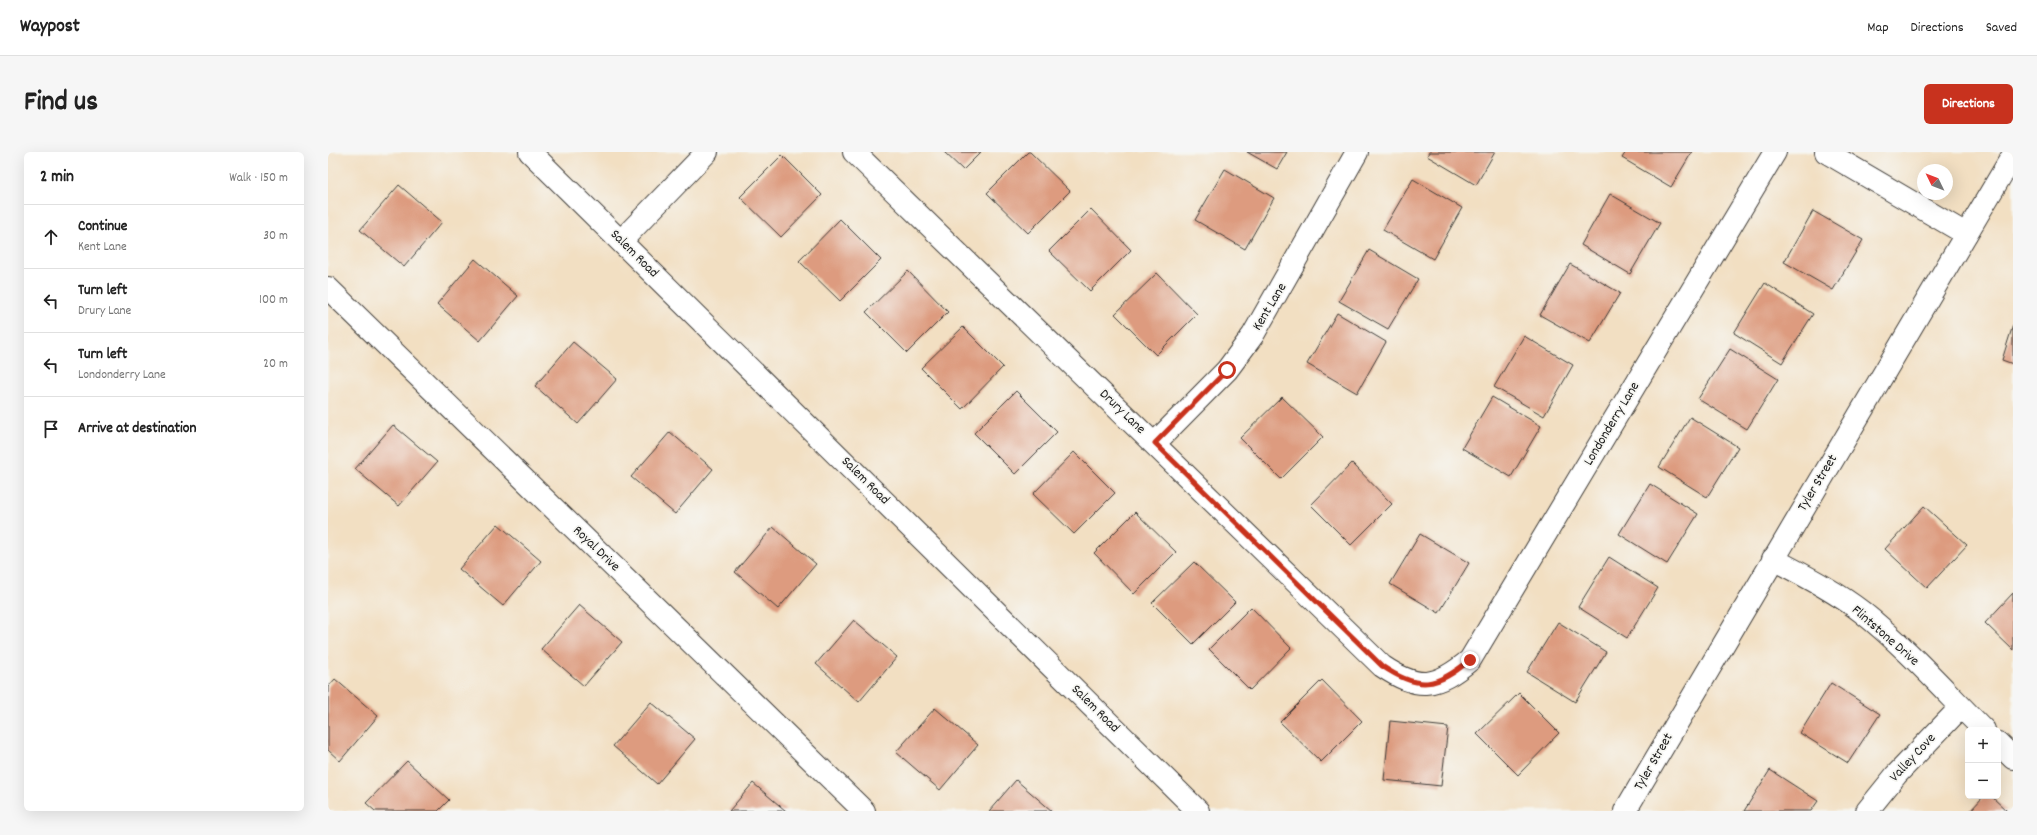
<!DOCTYPE html>
<meta charset="utf-8">
<style>
body{margin:0;font-family:Dekko,sans-serif;background:#f6f6f6;color:#222}
.controls{position:absolute;right:12px;bottom:12px;display:grid;overflow:hidden;border-radius:6px;box-shadow:0 4px 16px #0002}
.controls button{width:36px;height:36px;display:grid;place-items:center;padding:0;border:0;border-bottom:1px solid #e0e0e0;background:#fff;color:#222;font:20px sans-serif}
.compass{position:absolute;left:1589px;top:12px;width:36px;height:36px;border-radius:50%;background:#fff;box-shadow:0 4px 16px #0002;rotate:313deg}
.stop{position:absolute;width:12px;height:12px;margin:-9px;border:3px solid #c8321e;border-radius:50%;background:#fff}
.stop.end{background:#c8321e;border-color:#fff;box-shadow:0 1px 4px #0008}
.list{margin:0;padding:0;list-style:none}
h2{display:flex;justify-content:space-between;align-items:center;height:52px;margin:0;padding:0 16px;font-size:17px}
h2 small{font-size:13px;font-weight:400;color:#767676}
.list li{display:grid;grid-template-columns:26px 1fr auto;gap:12px;align-items:center;box-sizing:border-box;height:64px;padding:0 16px;border-top:1px solid #e0e0e0}
.list b{display:block;font-size:15px;white-space:nowrap}
.list p{margin:0;font-size:13px;white-space:nowrap;color:#767676}
.list em{font-size:13px;font-style:normal;color:#767676}
.icon{flex:none;width:22px;height:22px;fill:none;stroke:currentColor;stroke-width:2;stroke-linecap:round;stroke-linejoin:round}
.map{position:relative;flex:none;width:1685px;height:659px;overflow:hidden;border-radius:6px}
header{display:flex;align-items:center;gap:24px;box-sizing:border-box;height:56px;padding:0 20px;background:#fff;border-bottom:1px solid #e0e0e0}
header strong{font-size:19px}
nav{display:flex;gap:22px;margin-inline-start:auto;font-size:14px}
.intro{display:flex;align-items:center;justify-content:space-between;box-sizing:border-box;height:96px;padding:0 24px}
h1{margin:0;font-size:28px}
.button{padding:10px 18px;border-radius:6px;background:#c8321e;color:#fff;font-size:14px;font-weight:700}
main{display:flex;gap:24px;padding:0 24px}
aside{flex:1;background:#fff;border-radius:6px;box-shadow:0 4px 16px #0002}
.map>svg:first-child{display:block}
</style>
<header>
<strong>Waypost</strong>
<nav><a>Map</a><a>Directions</a><a>Saved</a></nav>
</header>
<div class="intro"><h1>Find us</h1><a class="button">Directions</a></div>
<main>
<aside>
<h2>2 min<small>Walk · 150 m</small></h2>
<ul class="list">
<li><svg class="icon" aria-label="ahead" viewBox="0 0 24 24"><path d="M12 20V5M6 11l6-6 6 6"/></svg><div><b>Continue</b><p>Kent Lane</p></div><em>30 m</em></li>
<li><svg class="icon" aria-label="left" viewBox="0 0 24 24"><path d="M17 20v-9H6M10 6l-5 5 5 5"/></svg><div><b>Turn left</b><p>Drury Lane</p></div><em>100 m</em></li>
<li><svg class="icon" aria-label="left" viewBox="0 0 24 24"><path d="M17 20v-9H6M10 6l-5 5 5 5"/></svg><div><b>Turn left</b><p>Londonderry Lane</p></div><em>20 m</em></li>
<li><svg class="icon" aria-label="arrive" viewBox="0 0 24 24"><path d="M6 21V4h12l-3 4 3 4H6"/></svg><div><b>Arrive at destination</b></div></li>
</ul>
</aside>
<div class="map">
<svg width="1685" height="659" viewBox="0 0 1685 659">
<rect width="100%" height="100%" fill="#f6f6f2"/>
<filter id="ink" filterUnits="userSpaceOnUse"><feTurbulence type="fractalNoise" baseFrequency=".025" numOctaves="2"/><feDisplacementMap in="SourceGraphic" scale="8" xChannelSelector="R" yChannelSelector="G"/><feConvolveMatrix kernelMatrix="1 2 1 2 8 2 1 2 1" color-interpolation-filters="sRGB"/></filter>
<filter id="wash" filterUnits="userSpaceOnUse"><feTurbulence type="fractalNoise" baseFrequency=".012" numOctaves="4" result="noise"/><feDisplacementMap in="SourceGraphic" scale="16" xChannelSelector="R" yChannelSelector="G"/><feGaussianBlur stdDeviation="0.9" result="paint"/><feColorMatrix in="noise" values="0 0 0 0 0 0 0 0 0 0 0 0 0 0 0 0 0 1.4 0 .05"/><feComposite in="paint" operator="in"/></filter>
<g filter="url(#wash)">
<rect width="100%" height="100%" fill="#f2dfc2"/>
<g id="blocks">
<path fill="#dd9b7f" d="M 616,0 L 653,0 L 635,18 Z
M 700,0 L 702,0 L 742,39 L 700,81 L 659,41 Z
M 919,0 L 959,0 L 949,17 Z
M 1101,0 L 1167,0 L 1148,33 L 1099,4 Z
M 1298,0 L 1364,0 L 1343,35 L 1294,6 Z
M 454,3 L 494,43 L 453,85 L 412,45 Z
M 897,17 L 946,46 L 917,97 L 867,68 Z
M 1085,27 L 1134,56 L 1105,107 L 1055,78 Z
M 71,33 L 114,70 L 76,115 L 32,78 Z
M 1282,42 L 1332,71 L 1302,122 L 1253,93 Z
M 763,57 L 803,98 L 762,139 L 721,99 Z
M 1485,59 L 1535,88 L 1505,138 L 1456,110 Z
M 512,67 L 553,108 L 512,149 L 471,109 Z
M 1041,98 L 1090,127 L 1060,177 L 1011,149 Z
M 147,107 L 190,144 L 152,189 L 109,152 Z
M 1242,112 L 1292,141 L 1262,191 L 1212,163 Z
M 580,119 L 620,160 L 579,201 L 538,160 Z
M 829,121 L 869,162 L 828,203 L 787,162 Z
M 1437,131 L 1485,162 L 1454,211 L 1406,181 Z
M 1009,161 L 1058,190 L 1029,241 L 979,212 Z
M 1685,173 L 1685,212 L 1674,208 Z
M 635,175 L 675,215 L 634,257 L 593,216 Z
M 1196,184 L 1245,213 L 1216,264 L 1166,235 Z
M 245,190 L 289,227 L 250,272 L 207,234 Z
M 1402,197 L 1450,227 L 1419,277 L 1370,247 Z
M 688,239 L 729,280 L 687,322 L 646,281 Z
M 954,245 L 995,285 L 953,327 L 912,286 Z
M 1164,245 L 1213,274 L 1183,325 L 1134,296 Z
M 1362,265 L 1410,295 L 1379,345 L 1331,315 Z
M 65,273 L 109,310 L 71,354 L 27,317 Z
M 342,280 L 385,317 L 347,362 L 303,325 Z
M 746,300 L 787,341 L 746,382 L 705,342 Z
M 1024,311 L 1064,352 L 1023,393 L 983,353 Z
M 1322,332 L 1370,362 L 1339,412 L 1291,382 Z
M 1596,354 L 1639,393 L 1599,436 L 1557,397 Z
M 807,360 L 848,400 L 806,442 L 766,401 Z
M 170,372 L 213,409 L 175,454 L 131,417 Z
M 445,375 L 488,412 L 450,457 L 407,420 Z
M 1092,382 L 1141,411 L 1111,461 L 1062,432 Z
M 1281,405 L 1330,436 L 1299,486 L 1250,455 Z
M 866,410 L 907,450 L 865,492 L 824,451 Z
M 1685,441 L 1685,498 L 1657,471 Z
M 251,453 L 294,490 L 256,534 L 213,497 Z
M 923,455 L 963,496 L 922,538 L 881,497 Z
M 526,468 L 569,505 L 531,550 L 488,512 Z
M 1230,470 L 1278,500 L 1247,550 L 1199,520 Z
M 7,527 L 50,564 L 12,609 L 0,598 L 0,535 Z
M 994,528 L 1034,569 L 993,610 L 952,570 Z
M 1503,531 L 1552,562 L 1520,611 L 1472,581 Z
M 1191,541 L 1231,581 L 1190,623 L 1149,582 Z
M 323,550 L 367,587 L 329,632 L 285,594 Z
M 607,556 L 650,593 L 612,638 L 568,600 Z
M 1062,569 L 1120,575 L 1113,634 L 1056,628 Z
M 79,609 L 121,648 L 110,659 L 47,659 L 38,651 Z
M 1442,618 L 1490,649 L 1483,659 L 1416,659 Z
M 688,628 L 724,659 L 661,659 Z
M 425,631 L 458,659 L 401,659 Z
M 1656,644 L 1663,644 L 1679,659 L 1642,659 Z"/>
</g>
</g>
<g filter="url(#ink)">
<use href="#blocks" fill-opacity="0" stroke="#3c3935" stroke-width="1"/>
<g fill="none" stroke-linecap="round" stroke-linejoin="round">
<g stroke="#3c3935" stroke-width="24">
<path id="minor" d="M 526,0 L 1054,514 C 1091,539 1108,536 1142,508 L 1447,0
M 1498,0 L 1638,82
M 293,89 L 379,0
M 0,136 L 536,659
M 827,291 L 899,218 L 925,183 L 1029,0
M 1445,407 C 1475,423 1507,439 1534,460 C 1578,495 1616,538 1656,578
M 1670,591 L 1685,606
M 1539,659 L 1568,623 L 1633,555"/>
</g>
<g stroke="#3c3935" stroke-width="24">
<path id="tertiary" d="M 1297,659 L 1685,3"/>
</g>
<g stroke="#3c3935" stroke-width="24">
<path id="secondary" d="M 202,0 L 870,659"/>
</g>
<use href="#minor" stroke="#fff" stroke-width="22"/>
<use href="#tertiary" stroke="#fff" stroke-width="22"/>
<use href="#secondary" stroke="#fff" stroke-width="22"/>
</g>
</g>
<g fill="none" stroke-linecap="round" stroke-linejoin="round" filter="url(#ink)">
<path stroke="#c8321e" stroke-width="5" d="M 899,218 L 827,291 L 1054,514 C 1091,539 1108,536 1142,508"/>
</g>
<g text-anchor="middle" dominant-baseline="central" stroke-width="3.5" stroke-linejoin="round" paint-order="stroke">
<g font-size="14" fill="#1c1c1c" stroke="#f6f6f2">
<text transform="translate(306 102) rotate(45)">Salem Road</text>
<text transform="translate(942 155) rotate(-59)">Kent Lane</text>
<text transform="translate(794 260) rotate(44)">Drury Lane</text>
<text transform="translate(1284 272) rotate(-59)">Londonderry Lane</text>
<text transform="translate(537 329) rotate(45)">Salem Road</text>
<text transform="translate(1490 331) rotate(-59)">Tyler Street</text>
<text transform="translate(268 397) rotate(44)">Royal Drive</text>
<text transform="translate(1557 484) rotate(41)">Flintstone Drive</text>
<text transform="translate(767 557) rotate(45)">Salem Road</text>
<text transform="translate(1585 606) rotate(-47)">Valley Cove</text>
<text transform="translate(1326 610) rotate(-60)">Tyler Street</text>
</g>
</g>
</svg>
<div class="controls">
<button>+</button>
<button>−</button>
</div>
<svg class="compass" viewBox="-18 -18 36 36"><path d="M0-13l5 13h-10z" fill="#e53935"/><path d="M0 13l5-13h-10z" fill="#767676"/></svg>
<div class="stop" style="left:899px;top:218px"></div>
<div class="stop end" style="left:1142px;top:508px"></div>
</div>
</main>
